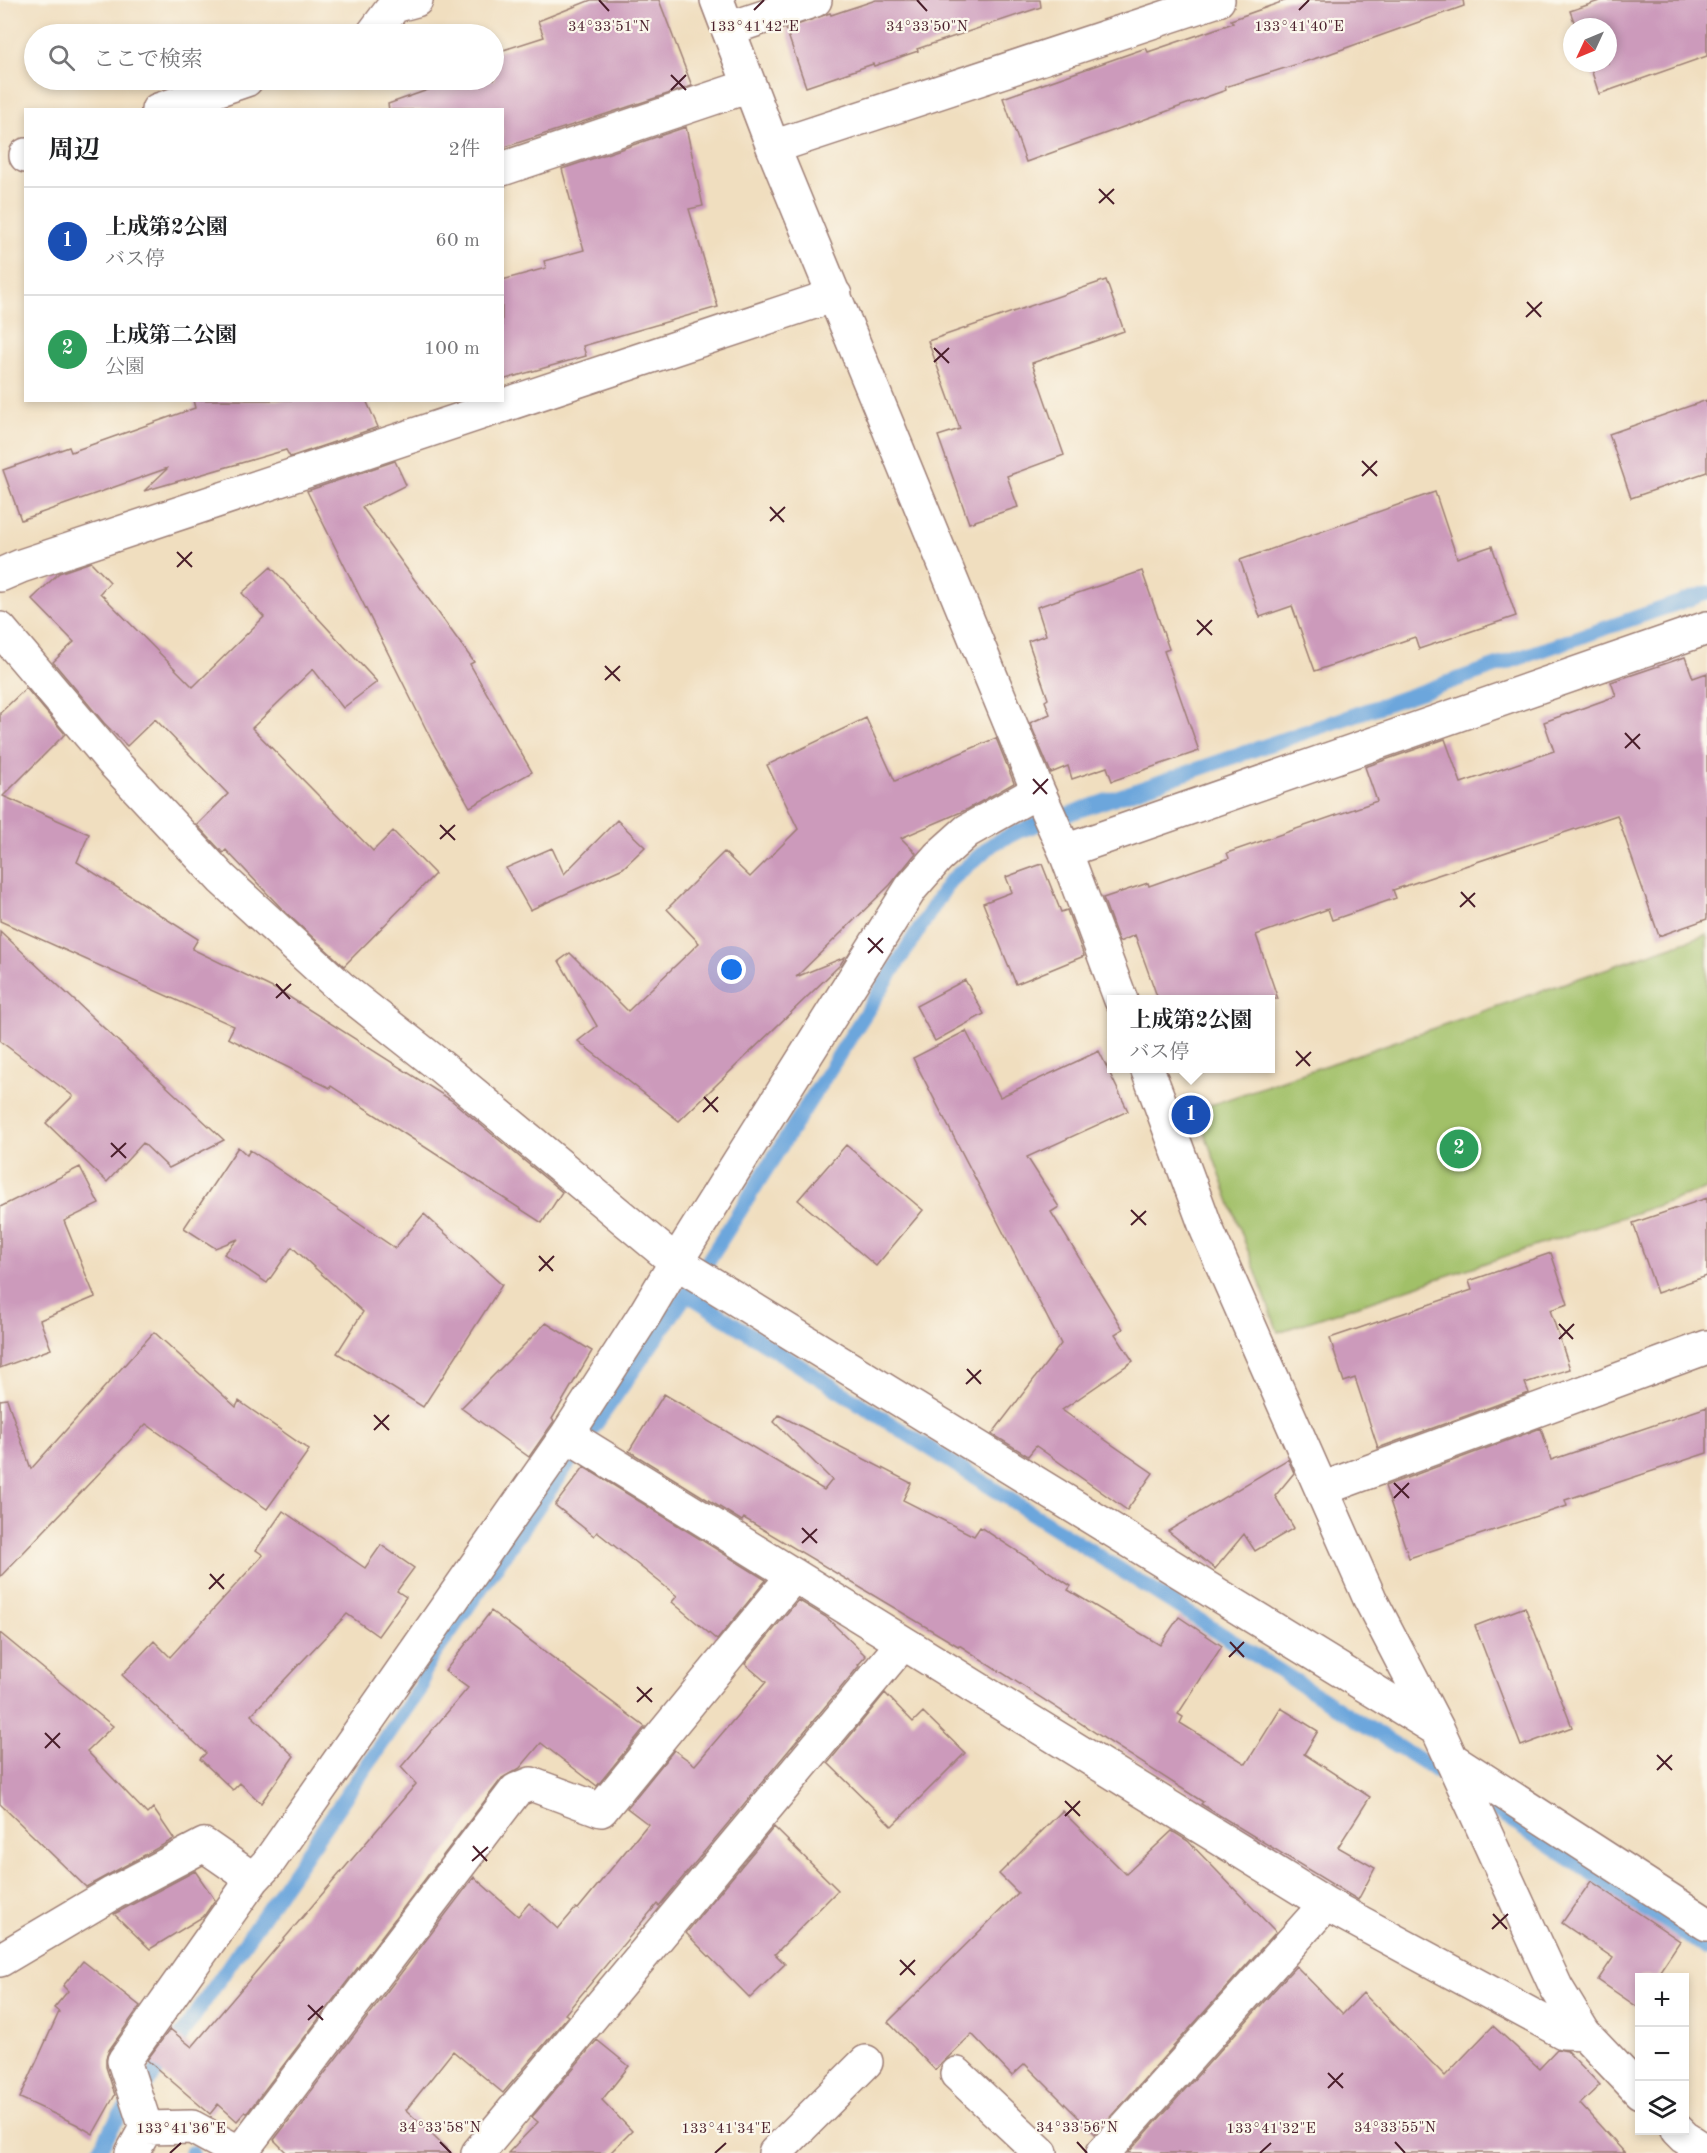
<!DOCTYPE html>
<html lang="ja">
<meta charset="utf-8">
<style>
body{margin:0;font-family:"Old Standard TT","Noto Serif JP",serif;background:#f2f2f2;color:#202124}
.controls{position:absolute;right:18px;bottom:18px;display:grid;overflow:hidden;border-radius:0px;box-shadow:0 3px 9px #0003}
.controls button{width:54px;height:54px;display:grid;place-items:center;padding:0;border:0;border-bottom:2px solid #e0e0e0;background:#fff;color:#202124;font:30px sans-serif}
.compass{position:absolute;left:1563px;top:18px;width:54px;height:54px;border-radius:50%;background:#fff;box-shadow:0 3px 9px #0003;rotate:226deg}
.you{position:absolute;left:732px;top:970px;width:21px;height:21px;margin:-15px;border:4px solid #fff;border-radius:50%;background:#1a73e8;box-shadow:0 0 0 9px #1a73e833}
.badge{display:grid;place-items:center;width:39px;height:39px;border-radius:50%;background:#2563eb;color:#fff;font-size:20px;font-weight:700}
.pin{position:absolute;translate:-50% -50%;border:3px solid #fff;box-shadow:0 2px 6px #0006}
.popup{position:absolute;left:1107px;top:995px;width:168px;height:78px;box-sizing:border-box;display:grid;place-content:center;border-radius:0px;background:#fff;filter:drop-shadow(0 2px 4px #0005);font-size:20px;white-space:nowrap;color:#757577}
.popup b{font-size:22px;color:#202124}
.popup::after{content:'';position:absolute;left:50%;top:100%;margin-left:-12px;border:12px solid transparent;border-top-color:#fff}
.list{margin:0;padding:0;list-style:none}
h2{display:flex;justify-content:space-between;align-items:center;height:78px;margin:0;padding:0 24px;font-size:26px}
h2 small{font-size:20px;font-weight:400;color:#757577}
.list li{display:grid;grid-template-columns:39px 1fr auto;gap:18px;align-items:center;box-sizing:border-box;height:108px;padding:0 24px;border-top:2px solid #e0e0e0}
.list b{display:block;font-size:22px;white-space:nowrap}
.list p{margin:0;font-size:20px;white-space:nowrap;color:#757577}
.list em{font-size:20px;font-style:normal;color:#757577}
.icon{flex:none;width:33px;height:33px;fill:none;stroke:currentColor;stroke-width:2;stroke-linecap:round;stroke-linejoin:round}
.map{position:relative;flex:none;width:1707px;height:2153px;overflow:hidden}
.search{position:absolute;background:#fff;box-shadow:0 3px 9px #0003;left:24px;top:24px;width:480px;height:66px;display:flex;align-items:center;gap:15px;box-sizing:border-box;padding:0 21px;border-radius:33px;color:#757577;font-size:22px}
.panel{position:absolute;background:#fff;box-shadow:0 3px 9px #0003;left:24px;top:108px;width:480px;height:294px;border-radius:0px}
.map>svg:first-child{display:block}
</style>
<div class="map">
<svg width="1707" height="2153" viewBox="0 0 1707 2153">
<rect width="100%" height="100%" fill="#fbf7ec"/>
<filter id="ink" filterUnits="userSpaceOnUse"><feTurbulence type="fractalNoise" baseFrequency=".0167" numOctaves="2"/><feDisplacementMap in="SourceGraphic" scale="12" xChannelSelector="R" yChannelSelector="G"/><feConvolveMatrix kernelMatrix="1 2 1 2 8 2 1 2 1" color-interpolation-filters="sRGB"/></filter>
<filter id="wash" filterUnits="userSpaceOnUse"><feTurbulence type="fractalNoise" baseFrequency=".008" numOctaves="4" result="noise"/><feDisplacementMap in="SourceGraphic" scale="24" xChannelSelector="R" yChannelSelector="G"/><feGaussianBlur stdDeviation="1.35" result="paint"/><feColorMatrix in="noise" values="0 0 0 0 0 0 0 0 0 0 0 0 0 0 0 0 0 1.4 0 .05"/><feComposite in="paint" operator="in"/></filter>
<g filter="url(#wash)">
<rect width="100%" height="100%" fill="#f0debf"/>
<path fill="#a1c068" stroke="#76704a" stroke-width="1.5" d="M 1707,934 L 1707,1189 L 1278,1332 L 1196,1110 Z"/>
<g fill="none" stroke-linecap="round" stroke-linejoin="round">
<path stroke="#6ca6dc" stroke-width="15" d="M 687,1294 L 1421,1761 L 1707,1949
M 98,2153 L 118,2117 L 153,2076 L 421,1687 L 425,1668 L 687,1294 L 949,882 L 993,844 L 1019,831 L 1707,593
M 191,2153 L 192,2153"/>
</g>
<g id="blocks">
<path fill="#cc9abb" d="M 591,0 L 659,0 L 692,86 L 502,148 L 502,110 L 389,110 L 388,104 L 456,80 L 494,80 L 494,53 L 544,37 L 538,21 Z
M 876,0 L 1040,0 L 1041,7 L 917,49 L 918,51 L 874,66 L 873,64 L 806,87 L 786,29 L 830,13 L 831,15 Z
M 1287,0 L 1463,0 L 1464,6 L 1326,55 L 1225,87 L 1226,90 L 1026,162 L 1003,98 L 1146,48 L 1148,52 L 1233,23 L 1231,20 Z
M 1602,0 L 1707,0 L 1707,56 L 1599,94 L 1589,63 L 1608,63 L 1608,27 L 1576,27 L 1570,11 Z
M 686,127 L 703,206 L 689,209 L 718,307 L 583,346 L 586,356 L 502,380 L 502,280 L 546,268 L 544,261 L 584,250 L 562,169 Z
M 1106,280 L 1124,331 L 1032,363 L 1064,455 L 1007,476 L 1018,507 L 969,523 L 938,436 L 960,429 L 928,341 Z
M 193,400 L 366,400 L 378,427 L 290,457 L 286,450 L 144,491 L 168,468 L 21,520 L 3,470 L 69,447 L 71,452 L 195,408 Z
M 1707,400 L 1707,472 L 1631,498 L 1609,434 Z
M 395,461 L 406,485 L 362,507 L 474,662 L 470,664 L 532,772 L 470,807 L 432,741 L 307,491 Z
M 1435,492 L 1457,558 L 1492,546 L 1516,616 L 1419,649 L 1415,637 L 1315,671 L 1292,606 L 1260,617 L 1240,560 Z
M 91,562 L 110,582 L 100,593 L 193,687 L 264,617 L 242,593 L 271,567 L 377,682 L 343,708 L 313,669 L 252,728 L 373,851 L 393,831 L 435,874 L 344,966 L 283,910 L 226,850 L 223,853 L 197,825 L 228,794 L 155,719 L 127,746 L 104,723 L 53,662 L 74,642 L 32,599 L 59,573 Z
M 1142,571 L 1169,649 L 1164,651 L 1199,751 L 1112,781 L 1107,767 L 1072,779 L 1068,766 L 1051,773 L 1030,723 L 1050,714 L 1045,701 L 1048,699 L 1028,641 L 1046,635 L 1037,607 Z
M 1685,657 L 1693,678 L 1707,673 L 1707,919 L 1659,936 L 1617,815 L 1393,890 L 1396,898 L 1332,920 L 1328,909 L 1256,935 L 1278,999 L 1158,999 L 1135,935 L 1119,942 L 1103,898 L 1148,883 L 1149,886 L 1229,858 L 1227,853 L 1377,801 L 1365,767 L 1445,739 L 1461,783 L 1554,751 L 1544,722 L 1616,696 L 1611,682 Z
M 26,688 L 65,734 L 3,796 L 89,834 L 77,862 L 198,939 L 192,949 L 283,993 L 451,1100 L 562,1192 L 542,1223 L 331,1086 L 330,1088 L 228,1038 L 234,1026 L 0,921 L 0,713 Z
M 866,718 L 895,781 L 996,738 L 1014,783 L 968,809 L 901,838 L 916,853 L 890,885 L 796,977 L 845,957 L 840,965 L 679,1121 L 578,1041 L 597,1026 L 559,961 L 570,953 L 628,1011 L 699,943 L 667,909 L 724,852 L 750,877 L 798,829 L 767,765 Z
M 617,820 L 645,847 L 623,868 L 530,910 L 506,868 L 552,848 L 564,874 Z
M 1042,864 L 1061,912 L 1067,910 L 1084,956 L 1016,984 L 983,903 L 1012,892 L 1006,877 Z
M 0,931 L 224,1140 L 169,1168 L 143,1143 L 107,1182 L 46,1123 L 73,1096 L 0,1041 Z
M 965,980 L 984,1014 L 935,1041 L 916,1006 Z
M 966,1031 L 1000,1097 L 1099,1051 L 1128,1111 L 1027,1157 L 1059,1207 L 1051,1212 L 1123,1329 L 1115,1334 L 1133,1361 L 1062,1410 L 1153,1473 L 1127,1510 L 1036,1446 L 1028,1456 L 992,1434 L 1061,1344 L 913,1058 Z
M 846,1145 L 923,1210 L 876,1266 L 798,1200 Z
M 238,1147 L 247,1155 L 250,1150 L 395,1248 L 424,1214 L 502,1285 L 423,1407 L 337,1353 L 363,1312 L 292,1247 L 267,1283 L 224,1254 L 238,1239 L 215,1248 L 184,1228 Z
M 80,1167 L 99,1204 L 64,1221 L 95,1297 L 40,1320 L 51,1349 L 0,1368 L 0,1207 Z
M 1707,1198 L 1707,1276 L 1657,1293 L 1633,1223 Z
M 1551,1253 L 1568,1304 L 1550,1310 L 1570,1369 L 1525,1383 L 1529,1393 L 1378,1448 L 1355,1378 L 1344,1382 L 1330,1338 L 1472,1290 L 1469,1281 Z
M 546,1323 L 592,1351 L 552,1419 L 554,1421 L 529,1457 L 461,1408 Z
M 154,1332 L 236,1407 L 239,1401 L 309,1450 L 267,1509 L 146,1424 L 0,1577 L 0,1400 L 7,1399 L 31,1469 Z
M 664,1394 L 824,1490 L 832,1480 L 774,1422 L 779,1415 L 911,1483 L 903,1500 L 974,1536 L 980,1527 L 1071,1586 L 1068,1590 L 1160,1645 L 1179,1617 L 1222,1646 L 1178,1714 L 1183,1717 L 1180,1723 L 1246,1764 L 1281,1708 L 1318,1731 L 1304,1754 L 1370,1797 L 1338,1847 L 1375,1868 L 1358,1900 L 1201,1804 L 1203,1802 L 959,1645 L 958,1646 L 744,1518 L 742,1521 L 629,1451 Z
M 1707,1407 L 1707,1453 L 1565,1500 L 1567,1506 L 1409,1558 L 1385,1486 L 1541,1428 L 1551,1460 Z
M 1288,1459 L 1294,1473 L 1275,1496 L 1294,1528 L 1255,1551 L 1244,1534 L 1215,1569 L 1168,1531 Z
M 584,1467 L 766,1580 L 717,1640 L 672,1602 L 677,1596 L 597,1532 L 594,1536 L 555,1505 Z
M 283,1511 L 365,1568 L 381,1545 L 414,1568 L 397,1591 L 406,1597 L 378,1636 L 347,1614 L 251,1715 L 294,1756 L 261,1803 L 240,1783 L 233,1790 L 200,1759 L 206,1753 L 122,1675 L 154,1641 L 170,1657 L 263,1555 L 256,1550 Z
M 798,1600 L 826,1617 L 866,1656 L 858,1665 L 859,1666 L 659,1906 L 657,1904 L 565,2014 L 568,2016 L 503,2093 L 453,2051 L 406,2110 L 451,2153 L 287,2153 L 274,2140 L 474,1877 L 518,1916 L 529,1903 L 558,1929 L 576,1908 L 578,1909 L 648,1824 L 627,1808 L 674,1750 L 695,1765 L 766,1682 L 745,1664 Z
M 1525,1607 L 1572,1727 L 1521,1746 L 1475,1626 Z
M 491,1611 L 645,1727 L 597,1786 L 541,1743 L 520,1768 L 502,1778 L 247,2113 L 245,2112 L 237,2121 L 218,2104 L 210,2114 L 147,2060 L 170,2029 L 192,2047 L 416,1784 L 401,1767 L 468,1688 L 445,1671 Z
M 0,1633 L 113,1726 L 87,1751 L 147,1814 L 153,1808 L 174,1839 L 86,1887 L 0,1804 Z
M 885,1693 L 913,1722 L 923,1712 L 965,1753 L 892,1826 L 828,1763 Z
M 1062,1811 L 1126,1874 L 1172,1831 L 1188,1841 L 1276,1932 L 1095,2134 L 1025,2064 L 1012,2076 L 972,2034 L 935,2070 L 888,2022 L 1018,1893 L 999,1874 Z
M 774,1827 L 838,1890 L 775,1954 L 785,1964 L 750,1998 L 686,1933 Z
M 195,1871 L 215,1900 L 204,1916 L 150,1949 L 114,1914 Z
M 1591,1881 L 1680,1941 L 1656,1977 L 1640,1977 L 1640,2002 L 1636,2006 L 1598,1980 L 1613,1958 L 1562,1923 Z
M 83,1961 L 140,2006 L 109,2050 L 106,2058 L 106,2067 L 115,2095 L 93,2134 L 76,2124 L 20,2098 L 59,2012 L 54,2008 L 68,1991 L 63,1986 Z
M 1296,1966 L 1343,2014 L 1363,1993 L 1445,2076 L 1493,2026 L 1539,2068 L 1557,2049 L 1567,2051 L 1600,2085 L 1580,2104 L 1625,2153 L 1128,2153 Z
M 597,2040 L 629,2066 L 602,2100 L 632,2131 L 610,2153 L 508,2153 L 538,2122 L 532,2117 Z"/>
</g>
</g>
<g filter="url(#ink)">
<use href="#blocks" fill-opacity="0" stroke="#9d7e75" stroke-width="1.5"/>
<g fill="none" stroke-linecap="round" stroke-linejoin="round">
<g stroke="#9d7e75" stroke-width="36">
<path id="minor" d="M 717,0 L 773,147 L 1038,791 L 1065,851 L 1121,1000
M 728,29 L 815,0
M 373,34 L 394,6 L 416,0
M 158,110 L 246,80
M 773,147 L 1218,0
M 26,155 L 26,156
M 502,169 L 749,86
M 0,575 L 21,566 L 835,295
M 0,629 L 112,761 L 222,879 L 340,987 L 440,1066 L 676,1262 L 1438,1730
M 1065,851 L 1707,628
M 1147,1068 L 1207,1230 L 1370,1599 L 1438,1730 L 1556,1987 L 1584,2033 L 1640,2092
M 567,1435 L 1326,1904 L 1563,2032 L 1584,2033
M 1322,1489 L 1707,1347
M 1450,1758 L 1707,1924
M 0,1960 L 113,1893 L 204,1845 L 253,1879
M 957,2074 L 1041,2153
M 146,2128 L 192,2127 L 240,2153
M 1677,2130 L 1684,2137 L 1707,2152
M 132,2153 L 146,2128 L 124,2061 L 253,1879 L 268,1863 L 567,1435 L 645,1314 L 676,1262 L 911,888 L 938,857 L 967,831 L 1038,791
M 240,2153 L 516,1790 L 531,1784 L 601,1810 L 794,1575
M 478,2153 L 903,1643
M 775,2153 L 866,2062
M 1103,2153 L 1326,1904"/>
</g>
<use href="#minor" stroke="#fff" stroke-width="33"/>
</g>
</g>
<path fill="none" stroke="#4a1f2b" stroke-width="2" d="M 599,0 L 609,11M 917,0 L 927,11M 754,10 L 764,0M 1299,10 L 1309,0M 671,75 L 686,90M 671,90 L 686,75M 1099,189 L 1114,204M 1099,203 L 1114,189M 1527,302 L 1541,317M 1526,317 L 1542,302M 934,348 L 949,363M 934,362 L 949,348M 1362,461 L 1377,476M 1362,476 L 1377,461M 770,507 L 784,522M 770,521 L 785,507M 177,552 L 192,567M 177,567 L 192,552M 1197,620 L 1212,635M 1197,635 L 1212,620M 605,666 L 620,681M 605,680 L 620,666M 1625,733 L 1640,749M 1625,748 L 1640,734M 1033,779 L 1047,794M 1033,794 L 1048,779M 440,825 L 455,840M 440,839 L 455,825M 1461,892 L 1475,907M 1460,907 L 1475,893M 868,938 L 883,953M 868,953 L 883,938M 276,984 L 290,999M 276,998 L 291,984M 1296,1051 L 1310,1066M 1296,1066 L 1311,1052M 704,1097 L 718,1112M 703,1112 L 718,1097M 111,1143 L 126,1158M 111,1157 L 126,1143M 1131,1210 L 1146,1225M 1131,1225 L 1146,1211M 539,1256 L 553,1271M 539,1271 L 554,1256M 1559,1324 L 1573,1339M 1559,1339 L 1574,1324M 967,1369 L 981,1384M 966,1384 L 981,1370M 374,1415 L 389,1430M 374,1430 L 389,1415M 1394,1483 L 1409,1498M 1394,1498 L 1409,1483M 802,1528 L 817,1543M 802,1543 L 817,1529M 210,1574 L 224,1589M 209,1589 L 224,1574M 1230,1642 L 1244,1657M 1229,1657 L 1244,1642M 637,1687 L 652,1702M 637,1702 L 652,1688M 45,1733 L 60,1748M 45,1748 L 60,1733M 1657,1755 L 1672,1770M 1657,1770 L 1672,1755M 1065,1801 L 1080,1816M 1065,1816 L 1080,1801M 473,1846 L 487,1861M 472,1861 L 488,1847M 1493,1914 L 1507,1929M 1492,1929 L 1508,1914M 900,1960 L 915,1975M 900,1975 L 915,1960M 308,2005 L 323,2020M 308,2020 L 323,2006M 1328,2073 L 1343,2088M 1328,2088 L 1343,2073M 440,2142 L 451,2153M 1077,2142 L 1087,2153M 1395,2142 L 1405,2153M 170,2153 L 181,2143M 715,2153 L 726,2143M 1260,2153 L 1271,2143"/>
<g font-size="15" text-anchor="middle" fill="#4a1f2b" stroke="#fbf7ec" stroke-width="4.5" stroke-linejoin="round" paint-order="stroke">
<text x="754" y="31">133°41'42"E</text>
<text x="1299" y="31">133°41'40"E</text>
<text x="609" y="31">34°33'51"N</text>
<text x="927" y="31">34°33'50"N</text>
<text x="440" y="2132">34°33'58"N</text>
<text x="1077" y="2132">34°33'56"N</text>
<text x="1395" y="2132">34°33'55"N</text>
<text x="181" y="2133">133°41'36"E</text>
<text x="726" y="2133">133°41'34"E</text>
<text x="1271" y="2133">133°41'32"E</text>
</g>
</svg>
<div class="controls">
<button>+</button>
<button>−</button>
<button><svg class="icon" aria-label="layers" viewBox="0 0 24 24"><path d="M12 4l9 5-9 5-9-5zM3 14l9 5 9-5"/></svg></button>
</div>
<svg class="compass" viewBox="-18 -18 36 36"><path d="M0-13l5 13h-10z" fill="#e53935"/><path d="M0 13l5-13h-10z" fill="#757577"/></svg>
<div class="you"></div>
<div class="pin badge" style="left:1191px;top:1115px;background:#1a4fb4">1</div>
<div class="popup"><b>上成第2公園</b>バス停</div>
<div class="pin badge" style="left:1459px;top:1149px;background:#2e9e5b">2</div>
<div class="search"><svg class="icon" aria-label="search" viewBox="0 0 24 24"><circle cx="10" cy="10" r="6"/><path d="M15 15l6 6"/></svg>ここで検索</div>
<section class="panel">
<h2>周辺<small>2件</small></h2>
<ul class="list">
<li><span class="badge" style="background:#1a4fb4">1</span><div><b>上成第2公園</b><p>バス停</p></div><em>60 m</em></li>
<li><span class="badge" style="background:#2e9e5b">2</span><div><b>上成第二公園</b><p>公園</p></div><em>100 m</em></li>
</ul>
</section>
</div>
